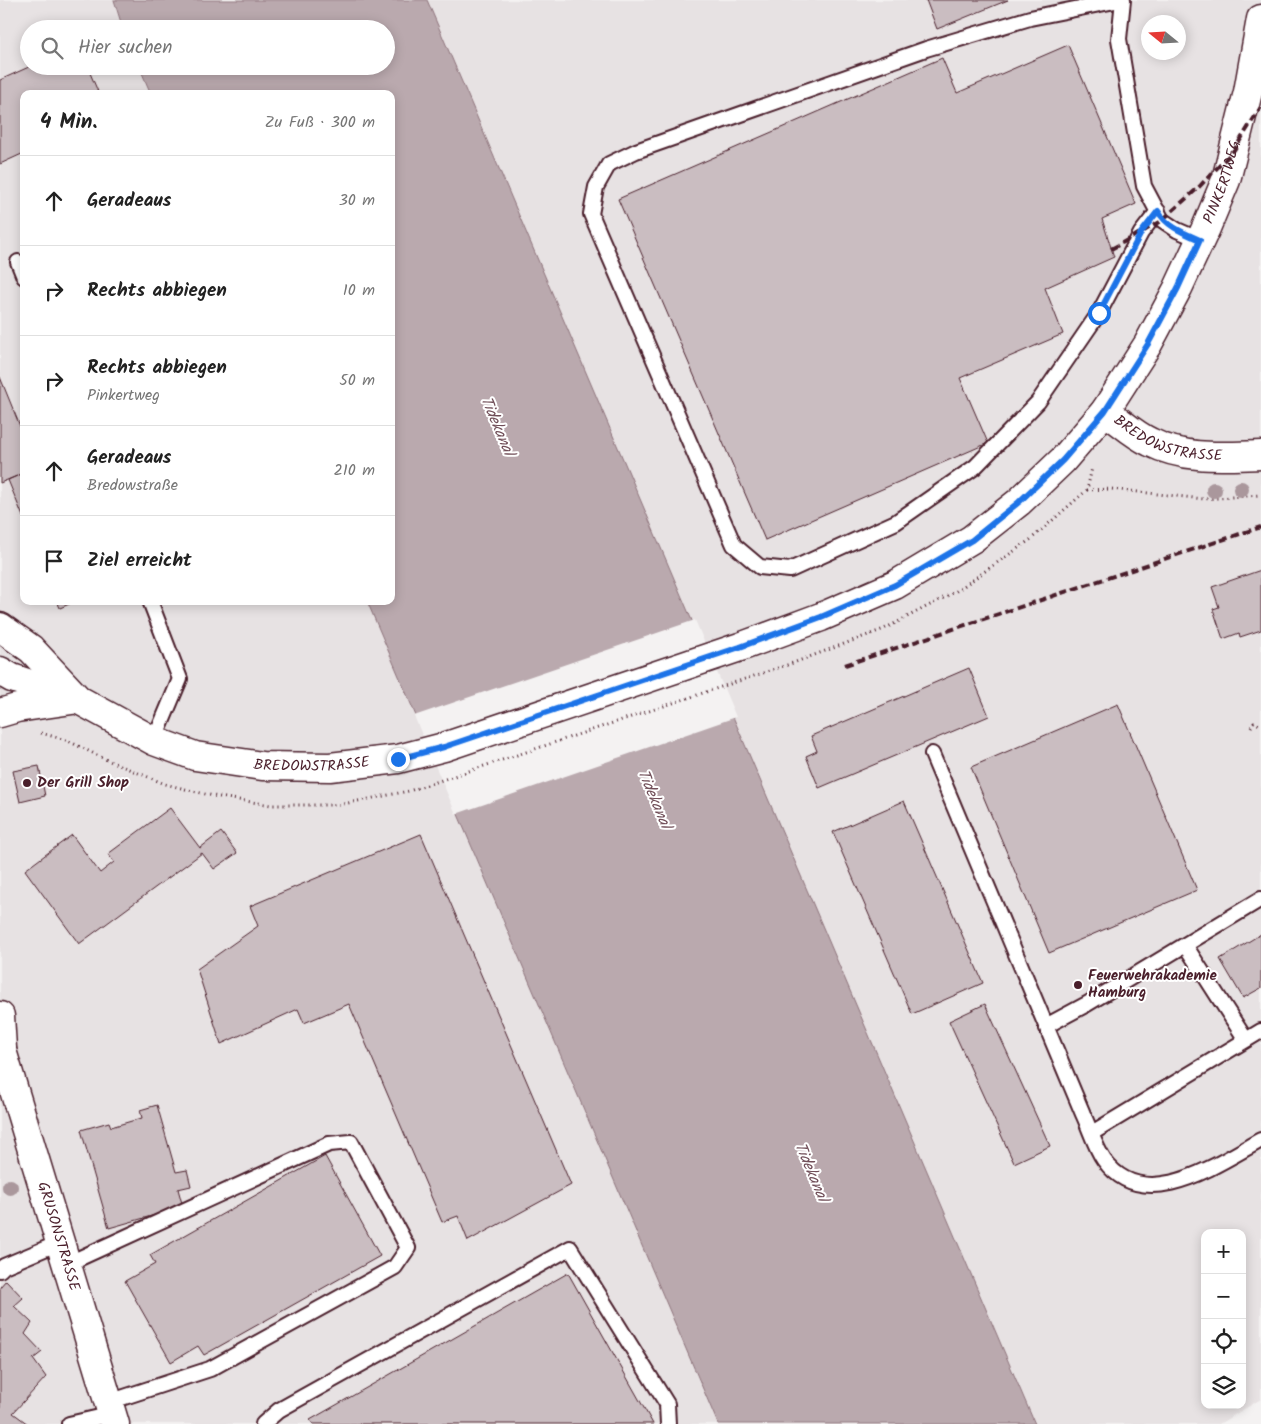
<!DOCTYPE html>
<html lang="de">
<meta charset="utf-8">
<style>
body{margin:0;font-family:Kalam,sans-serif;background:#f2f2f2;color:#222}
.controls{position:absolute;right:15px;bottom:15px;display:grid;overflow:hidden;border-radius:10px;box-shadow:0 2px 12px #0003}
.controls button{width:45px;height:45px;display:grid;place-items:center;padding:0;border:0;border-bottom:1px solid #e0e0e0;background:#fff;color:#222;font:25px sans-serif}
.compass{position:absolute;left:1141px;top:15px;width:45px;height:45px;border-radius:50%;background:#fff;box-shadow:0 2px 12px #0003;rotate:288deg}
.stop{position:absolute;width:15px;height:15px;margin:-11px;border:4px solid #1a73e8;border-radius:50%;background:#fff}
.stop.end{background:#1a73e8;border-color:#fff;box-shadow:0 1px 5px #0008}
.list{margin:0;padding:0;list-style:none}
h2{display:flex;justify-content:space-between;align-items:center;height:65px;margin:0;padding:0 20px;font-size:21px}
h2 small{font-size:16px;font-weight:400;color:#767676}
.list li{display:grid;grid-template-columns:32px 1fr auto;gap:15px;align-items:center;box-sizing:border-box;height:90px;padding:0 20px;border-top:1px solid #e0e0e0}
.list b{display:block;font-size:19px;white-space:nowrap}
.list p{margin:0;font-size:16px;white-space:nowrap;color:#767676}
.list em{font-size:16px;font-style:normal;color:#767676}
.icon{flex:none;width:28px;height:28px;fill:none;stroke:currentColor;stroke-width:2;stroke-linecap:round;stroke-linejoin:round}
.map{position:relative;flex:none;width:1261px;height:1424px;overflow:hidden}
.search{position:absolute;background:#fff;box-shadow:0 2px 12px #0003;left:20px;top:20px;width:375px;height:55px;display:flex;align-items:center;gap:12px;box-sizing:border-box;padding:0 18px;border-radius:28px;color:#767676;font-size:19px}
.panel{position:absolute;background:#fff;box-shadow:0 2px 12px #0003;left:20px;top:90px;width:375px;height:515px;border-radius:10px}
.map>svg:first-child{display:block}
</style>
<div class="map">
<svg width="1261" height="1424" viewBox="0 0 1261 1424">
<rect width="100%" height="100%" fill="#f4f2f2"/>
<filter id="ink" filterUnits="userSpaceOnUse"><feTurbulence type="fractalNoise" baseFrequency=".02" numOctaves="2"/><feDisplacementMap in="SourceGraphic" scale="10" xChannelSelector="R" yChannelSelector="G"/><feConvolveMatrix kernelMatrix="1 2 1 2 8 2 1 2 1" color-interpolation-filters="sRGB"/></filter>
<g filter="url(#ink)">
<path fill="#e7e2e3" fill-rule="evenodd" d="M 0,0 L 114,0 L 123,29 L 29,29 L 29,66 L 139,66 L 151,94 L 24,94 L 24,601 L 367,601 L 718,1424 L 0,1424 Z
M 427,0 L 1261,0 L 1261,1399 L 1219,1424 L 1035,1424 ZM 1148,22 L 1178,22 L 1178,52 L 1148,52 ZM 1205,1233 L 1242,1233 L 1242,1405 L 1205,1405 Z"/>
<path fill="#baa9ae" stroke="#8d727a" d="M 114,0 L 427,0 L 1035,1424 L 718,1424 L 367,601 L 391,601 L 391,94 L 151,94 L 139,66 L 386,66 L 386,29 L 123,29 Z"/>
<path fill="#f4f2f2" d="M 695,620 L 736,717 L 456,814 L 414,716 Z"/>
<path fill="#cabdc1" stroke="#4a1f2b" d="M 926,0 L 1008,0 L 937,29 Z
M 1068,45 L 1136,204 L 1102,219 L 1114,257 L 1045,288 L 1063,334 L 960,378 L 988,443 L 765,540 L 618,199 L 942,58 L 957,93 Z
M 31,66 L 87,66 L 99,94 L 24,94 L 24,153 L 0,164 L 0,80 Z
M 0,377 L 24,436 L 24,473 L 0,483 Z
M 24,473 L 24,519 L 8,480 Z
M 1261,570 L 1261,630 L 1240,637 L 1239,633 L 1223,639 L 1213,609 L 1219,607 L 1212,587 Z
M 57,601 L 76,601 L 60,608 Z
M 969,668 L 989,716 L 819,788 L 806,756 L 817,751 L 811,736 Z
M 1118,704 L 1197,890 L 1049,953 L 971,767 Z
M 39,766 L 45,796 L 20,802 L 13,771 Z
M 904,801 L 983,983 L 912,1014 L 833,832 Z
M 170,808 L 200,848 L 221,832 L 237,853 L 214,869 L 202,853 L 79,944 L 25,870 L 72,835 L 100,873 L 114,862 L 108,854 Z
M 421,834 L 571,1185 L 468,1241 L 458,1216 L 442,1222 L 349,1004 L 304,1023 L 298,1009 L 221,1044 L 197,969 L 258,926 L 250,906 Z
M 1261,934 L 1261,988 L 1243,998 L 1220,959 Z
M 985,1004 L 1050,1146 L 1014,1163 L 949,1021 Z
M 157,1105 L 176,1172 L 187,1170 L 191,1186 L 178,1189 L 183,1207 L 109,1228 L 81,1130 L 109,1122 L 111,1127 L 142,1118 L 140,1110 Z
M 325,1156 L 380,1256 L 204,1355 L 198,1346 L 171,1362 L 125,1281 L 155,1264 L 150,1255 Z
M 568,1273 L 653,1424 L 313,1424 L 310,1420 Z
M 6,1280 L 23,1298 L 14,1306 L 32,1323 L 25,1334 L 42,1352 L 33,1359 L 46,1377 L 13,1413 L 28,1424 L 0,1424 L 0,1287 Z"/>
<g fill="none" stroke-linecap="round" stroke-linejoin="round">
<g stroke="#4a1f2b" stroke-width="18">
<path id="service" d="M 1120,0 L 1030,18 L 926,49 L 636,151 L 609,164 L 596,187 L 591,214 L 734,545 L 760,567 L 790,570 L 896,522 L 975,467 L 1038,402 L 1099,313 L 1141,233 L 1158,211
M 1123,0 L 1119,39 L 1144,186 L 1162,220 L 1177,230 L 1200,240
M 18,262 L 24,277
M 150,601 L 180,679 L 154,741
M 932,754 L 1083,1114 C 1090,1129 1095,1147 1104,1160 C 1144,1216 1217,1164 1261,1140
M 1185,945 L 1246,1040
M 1046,1026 L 1087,1004 L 1261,899
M 1092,1133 L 1261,1031
M 67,1264 L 329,1144 L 351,1142 L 408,1248 L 395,1267 L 210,1369 L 109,1402
M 0,1270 L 4,1266 L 61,1242
M 69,1424 L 113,1414
M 263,1424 L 279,1410 L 570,1248 L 667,1404 L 668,1424"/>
</g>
<g stroke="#4a1f2b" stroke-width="31">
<g id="tertiary">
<path id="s1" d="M 1105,411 C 1120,421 1134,435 1150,442 C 1185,460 1224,456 1261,455"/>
<path d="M 0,627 L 31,649 L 76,697"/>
<path id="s2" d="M 0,671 L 12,678 L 79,700 L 154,741 L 195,756 L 262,766 L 330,767 L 398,759 L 444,747 L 740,647 L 821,617 L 895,585 L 972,539 L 1019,502 L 1063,460 L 1105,411 L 1148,344 L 1178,288 L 1206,228 L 1226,180 L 1248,92 L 1261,19"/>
<path d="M 0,713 L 17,708 L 72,700"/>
</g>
</g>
<g stroke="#4a1f2b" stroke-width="31">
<g id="primary">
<path d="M 0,1016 L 2,1048"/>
<path id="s3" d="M 0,1044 L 115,1424"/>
</g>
</g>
<path stroke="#4a1f2b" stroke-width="3" stroke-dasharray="1 4" stroke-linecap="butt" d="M 1087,490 L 1111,489 L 1204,499 L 1261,495
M 1251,727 L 1254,722 L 1261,726
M 41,733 L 66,740 L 107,760 L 165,784 L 213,796 L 271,805 L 338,805 L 409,791 L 793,663 L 884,629 L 955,592 L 1030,540 L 1087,490 L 1092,468"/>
<use href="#service" stroke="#fff" stroke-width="14"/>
<use href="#tertiary" stroke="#fff" stroke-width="28"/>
<use href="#primary" stroke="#fff" stroke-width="28"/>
<path stroke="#4a1f2b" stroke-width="4" stroke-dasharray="8 4" stroke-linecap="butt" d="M 1111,249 L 1160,222 L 1199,187 L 1234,150 L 1261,107
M 845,665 L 1261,527"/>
</g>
<g fill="#aa979c">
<circle cx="1241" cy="489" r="8"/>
<circle cx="1214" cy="490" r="8"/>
<circle cx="10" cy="1187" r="8"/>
</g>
</g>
<g fill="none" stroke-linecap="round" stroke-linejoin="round" filter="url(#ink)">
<path stroke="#1a73e8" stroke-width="6" d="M 398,759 L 444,747 L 740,647 L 821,617 L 895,585 L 972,540 L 1019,502 L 1063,460 L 1105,411 L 1148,344 L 1178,288 L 1200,240 C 1184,233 1167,227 1158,211 L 1141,233 L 1099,313"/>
</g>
<g fill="#4a1f2b" stroke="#fff" stroke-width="2">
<circle cx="27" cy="783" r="5"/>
<circle cx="1078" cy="985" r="5"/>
</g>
<g text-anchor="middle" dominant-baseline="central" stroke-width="4" stroke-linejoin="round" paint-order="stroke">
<g font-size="15" fill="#4a1f2b" stroke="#fff">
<text stroke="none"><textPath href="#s2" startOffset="1478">PINKERTWEG</textPath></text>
<text stroke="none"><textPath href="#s1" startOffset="71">BREDOWSTRASSE</textPath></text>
<text stroke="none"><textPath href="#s2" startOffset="331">BREDOWSTRASSE</textPath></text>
<text stroke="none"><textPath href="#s3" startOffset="201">GRUSONSTRASSE</textPath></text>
</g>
<g font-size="15" font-weight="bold" fill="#4a1f2b" stroke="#fff" text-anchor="start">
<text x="37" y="783">Der Grill Shop</text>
<text x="1088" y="976">Feuerwehrakademie<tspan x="1088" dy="17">Hamburg</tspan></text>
</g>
<g font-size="16" font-style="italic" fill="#714f59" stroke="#fff">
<text transform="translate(497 426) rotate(67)">Tidekanal</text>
<text transform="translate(654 799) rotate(67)">Tidekanal</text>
<text transform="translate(811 1172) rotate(67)">Tidekanal</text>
</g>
</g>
</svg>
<div class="controls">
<button>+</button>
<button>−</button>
<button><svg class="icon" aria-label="locate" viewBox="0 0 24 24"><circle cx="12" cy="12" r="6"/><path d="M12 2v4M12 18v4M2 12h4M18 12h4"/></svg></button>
<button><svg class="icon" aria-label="layers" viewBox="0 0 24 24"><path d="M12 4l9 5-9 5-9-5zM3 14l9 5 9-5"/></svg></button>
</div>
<svg class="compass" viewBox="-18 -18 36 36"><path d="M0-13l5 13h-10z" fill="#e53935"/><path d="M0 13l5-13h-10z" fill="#767676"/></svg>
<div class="stop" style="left:1099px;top:313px"></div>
<div class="stop end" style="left:398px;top:759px"></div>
<div class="search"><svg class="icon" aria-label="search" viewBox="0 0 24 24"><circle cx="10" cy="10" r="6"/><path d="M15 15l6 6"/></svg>Hier suchen</div>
<section class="panel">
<h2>4 Min.<small>Zu Fuß · 300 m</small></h2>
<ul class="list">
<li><svg class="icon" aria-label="ahead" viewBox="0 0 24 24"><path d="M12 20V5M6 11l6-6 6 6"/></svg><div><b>Geradeaus</b></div><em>30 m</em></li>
<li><svg class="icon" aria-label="right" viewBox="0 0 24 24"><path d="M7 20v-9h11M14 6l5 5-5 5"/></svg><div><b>Rechts abbiegen</b></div><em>10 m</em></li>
<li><svg class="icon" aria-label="right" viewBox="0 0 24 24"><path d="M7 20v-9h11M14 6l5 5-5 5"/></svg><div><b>Rechts abbiegen</b><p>Pinkertweg</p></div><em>50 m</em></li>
<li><svg class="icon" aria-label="ahead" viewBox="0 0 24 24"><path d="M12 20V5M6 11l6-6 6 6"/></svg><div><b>Geradeaus</b><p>Bredowstraße</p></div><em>210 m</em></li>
<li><svg class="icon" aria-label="arrive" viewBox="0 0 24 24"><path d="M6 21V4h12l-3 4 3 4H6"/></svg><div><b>Ziel erreicht</b></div></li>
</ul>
</section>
</div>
